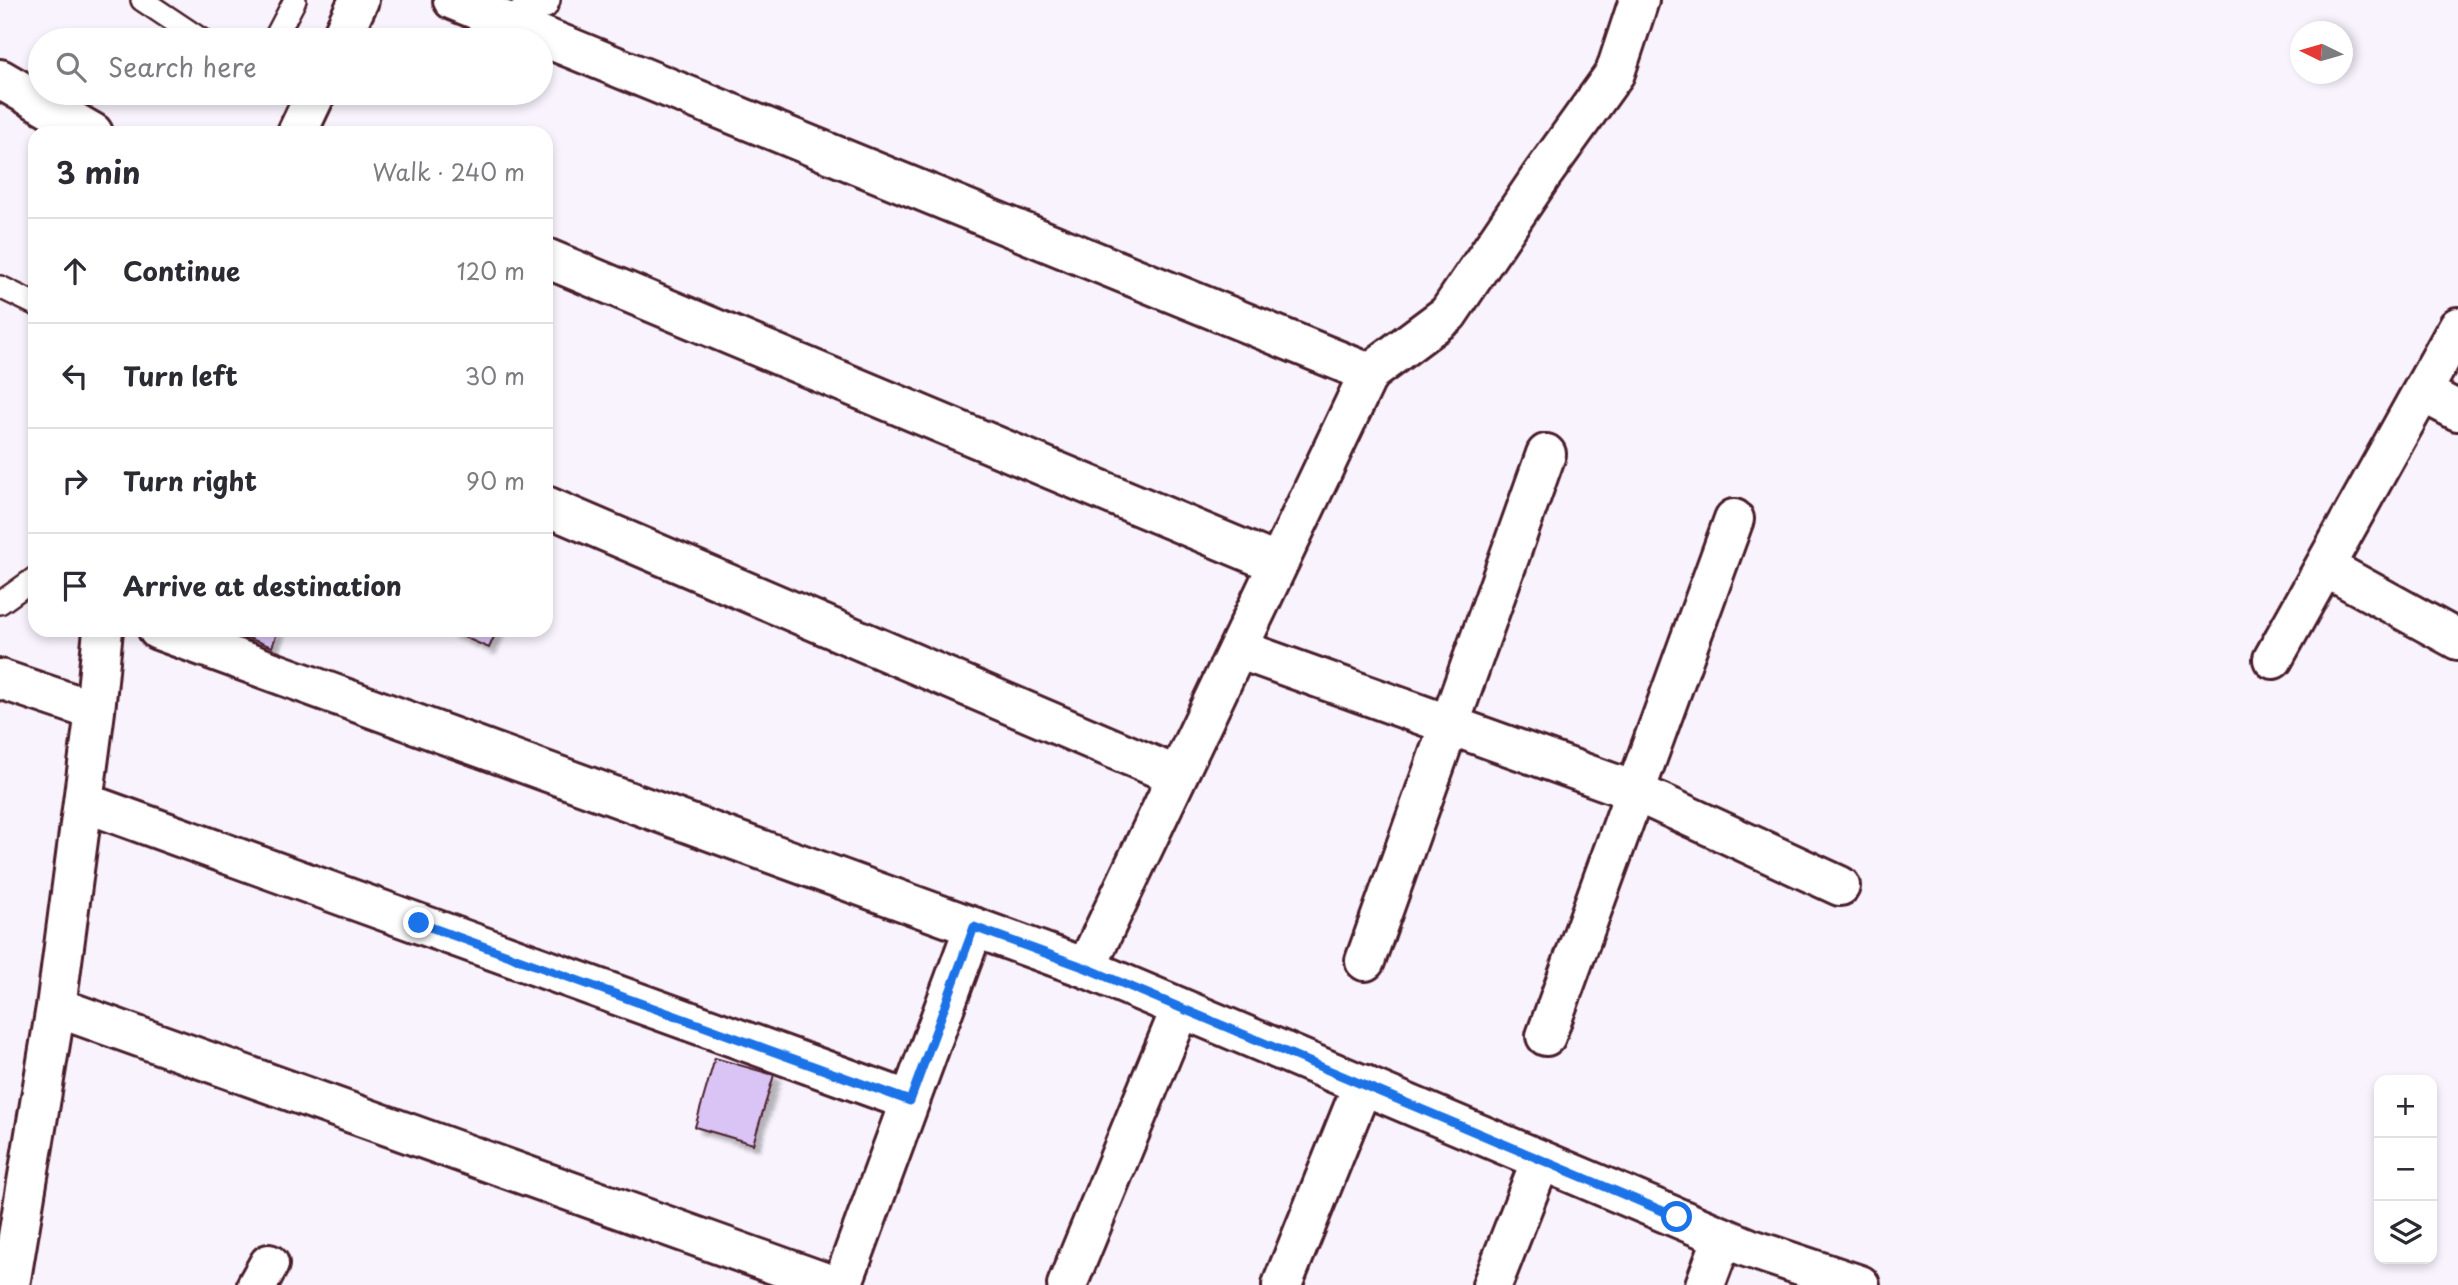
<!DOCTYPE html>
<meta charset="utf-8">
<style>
body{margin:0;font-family:"Playpen Sans",sans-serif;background:#f7f7f7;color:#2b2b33}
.controls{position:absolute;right:21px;bottom:21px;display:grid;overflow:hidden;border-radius:14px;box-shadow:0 4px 10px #0003}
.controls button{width:63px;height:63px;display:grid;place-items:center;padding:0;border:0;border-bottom:2px solid #e1e1e2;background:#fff;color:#2b2b33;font:35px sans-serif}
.compass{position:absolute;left:2290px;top:21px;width:63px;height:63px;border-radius:50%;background:#fff;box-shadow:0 4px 10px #0003;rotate:275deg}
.stop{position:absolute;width:21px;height:21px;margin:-16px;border:5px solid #1a73e8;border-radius:50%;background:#fff}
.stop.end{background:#1a73e8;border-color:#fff;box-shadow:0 2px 7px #0008}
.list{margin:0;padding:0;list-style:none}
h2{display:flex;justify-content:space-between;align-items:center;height:91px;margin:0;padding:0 28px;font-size:30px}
h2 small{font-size:23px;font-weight:400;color:#7c7c81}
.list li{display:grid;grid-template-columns:46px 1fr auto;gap:21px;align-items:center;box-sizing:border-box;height:105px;padding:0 28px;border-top:2px solid #e1e1e2}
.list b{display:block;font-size:26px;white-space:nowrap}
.list em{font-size:23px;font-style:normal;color:#7c7c81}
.icon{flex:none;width:38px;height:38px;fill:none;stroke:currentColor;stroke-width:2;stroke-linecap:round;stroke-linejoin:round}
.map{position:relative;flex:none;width:2458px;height:1285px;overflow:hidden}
.search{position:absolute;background:#fff;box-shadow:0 4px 10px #0003;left:28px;top:28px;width:525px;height:77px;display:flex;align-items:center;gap:18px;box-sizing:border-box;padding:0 24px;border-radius:38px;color:#7c7c81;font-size:26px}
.panel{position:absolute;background:#fff;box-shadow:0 4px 10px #0003;left:28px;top:126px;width:525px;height:511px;border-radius:21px}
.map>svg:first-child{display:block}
</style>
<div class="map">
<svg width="2458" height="1285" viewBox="0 0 2458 1285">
<defs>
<filter id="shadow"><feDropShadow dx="6" dy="6" stdDeviation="2" flood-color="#0004"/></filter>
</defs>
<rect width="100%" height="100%" fill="#f8f3fd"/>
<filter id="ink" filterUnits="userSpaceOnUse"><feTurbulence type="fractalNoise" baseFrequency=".0143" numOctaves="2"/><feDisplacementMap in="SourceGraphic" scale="14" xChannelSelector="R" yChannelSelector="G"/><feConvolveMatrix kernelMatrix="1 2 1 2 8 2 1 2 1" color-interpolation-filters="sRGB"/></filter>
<g filter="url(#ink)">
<path fill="#dac4f5" stroke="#4a1f2b" stroke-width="2" filter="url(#shadow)" d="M 227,630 L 278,630 L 272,647 Z
M 448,630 L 497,630 L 489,648 Z
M 715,1058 L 774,1075 L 753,1144 L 695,1127 Z"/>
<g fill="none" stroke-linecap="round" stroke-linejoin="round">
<g stroke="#4a1f2b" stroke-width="26">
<path id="service" d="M 142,0 L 202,40
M 523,0 L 546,7 L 549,0
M 274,40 L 295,0
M 0,287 L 35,304
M 0,603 L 35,578"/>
</g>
<g stroke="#4a1f2b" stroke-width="44">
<path id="minor" d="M 340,40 L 359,0
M 0,79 L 93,133
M 297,133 L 316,93
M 546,258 L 1278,564
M 1369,373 L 1448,314 L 1542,175 L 1615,73 L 1639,0
M 2422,392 L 2458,411
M 546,506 L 1177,776
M 2325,567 L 2458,640
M 158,630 L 1086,968 L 1369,373 L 453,0
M 1238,649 L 1634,791 L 1840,886
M 2273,659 L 2458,327
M 0,679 L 95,711 L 103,630
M 83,802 L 910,1101
M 1365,961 L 1546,454
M 1086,968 L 1749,1248 L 1860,1285
M 56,1007 L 832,1285
M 1546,1036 L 1734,519
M 10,1285 L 56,1007 L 95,711
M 257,1285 L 269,1264
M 842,1285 L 974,927
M 1067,1285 L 1181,1008
M 1282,1285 L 1363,1084
M 1492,1285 L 1541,1160
M 1705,1285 L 1723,1237"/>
</g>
<use href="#service" stroke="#fff" stroke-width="21"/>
<use href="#minor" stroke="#fff" stroke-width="38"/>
</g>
</g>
<g fill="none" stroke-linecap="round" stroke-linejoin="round" filter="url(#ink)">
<path stroke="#1a73e8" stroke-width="9" d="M 419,923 L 910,1101 L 974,927 L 1086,968 L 1677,1217"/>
</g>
</svg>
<div class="controls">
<button>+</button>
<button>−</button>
<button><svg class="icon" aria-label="layers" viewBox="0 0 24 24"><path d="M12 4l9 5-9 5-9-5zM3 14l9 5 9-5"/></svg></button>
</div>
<svg class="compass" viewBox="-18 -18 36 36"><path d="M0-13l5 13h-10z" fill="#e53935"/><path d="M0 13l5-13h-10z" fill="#7c7c81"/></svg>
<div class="stop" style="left:1677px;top:1217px"></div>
<div class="stop end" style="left:419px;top:923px"></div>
<div class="search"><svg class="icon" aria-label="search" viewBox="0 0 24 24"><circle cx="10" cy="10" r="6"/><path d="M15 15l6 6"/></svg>Search here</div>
<section class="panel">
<h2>3 min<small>Walk · 240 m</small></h2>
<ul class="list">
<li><svg class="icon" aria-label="ahead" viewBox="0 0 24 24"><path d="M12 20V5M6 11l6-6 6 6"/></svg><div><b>Continue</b></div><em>120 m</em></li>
<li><svg class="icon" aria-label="left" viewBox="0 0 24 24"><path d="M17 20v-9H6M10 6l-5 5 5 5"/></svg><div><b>Turn left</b></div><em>30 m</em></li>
<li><svg class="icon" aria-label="right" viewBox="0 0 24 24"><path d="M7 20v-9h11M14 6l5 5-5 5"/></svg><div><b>Turn right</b></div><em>90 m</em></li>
<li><svg class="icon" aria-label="arrive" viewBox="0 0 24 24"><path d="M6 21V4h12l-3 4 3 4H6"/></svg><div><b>Arrive at destination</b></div></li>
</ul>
</section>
</div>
